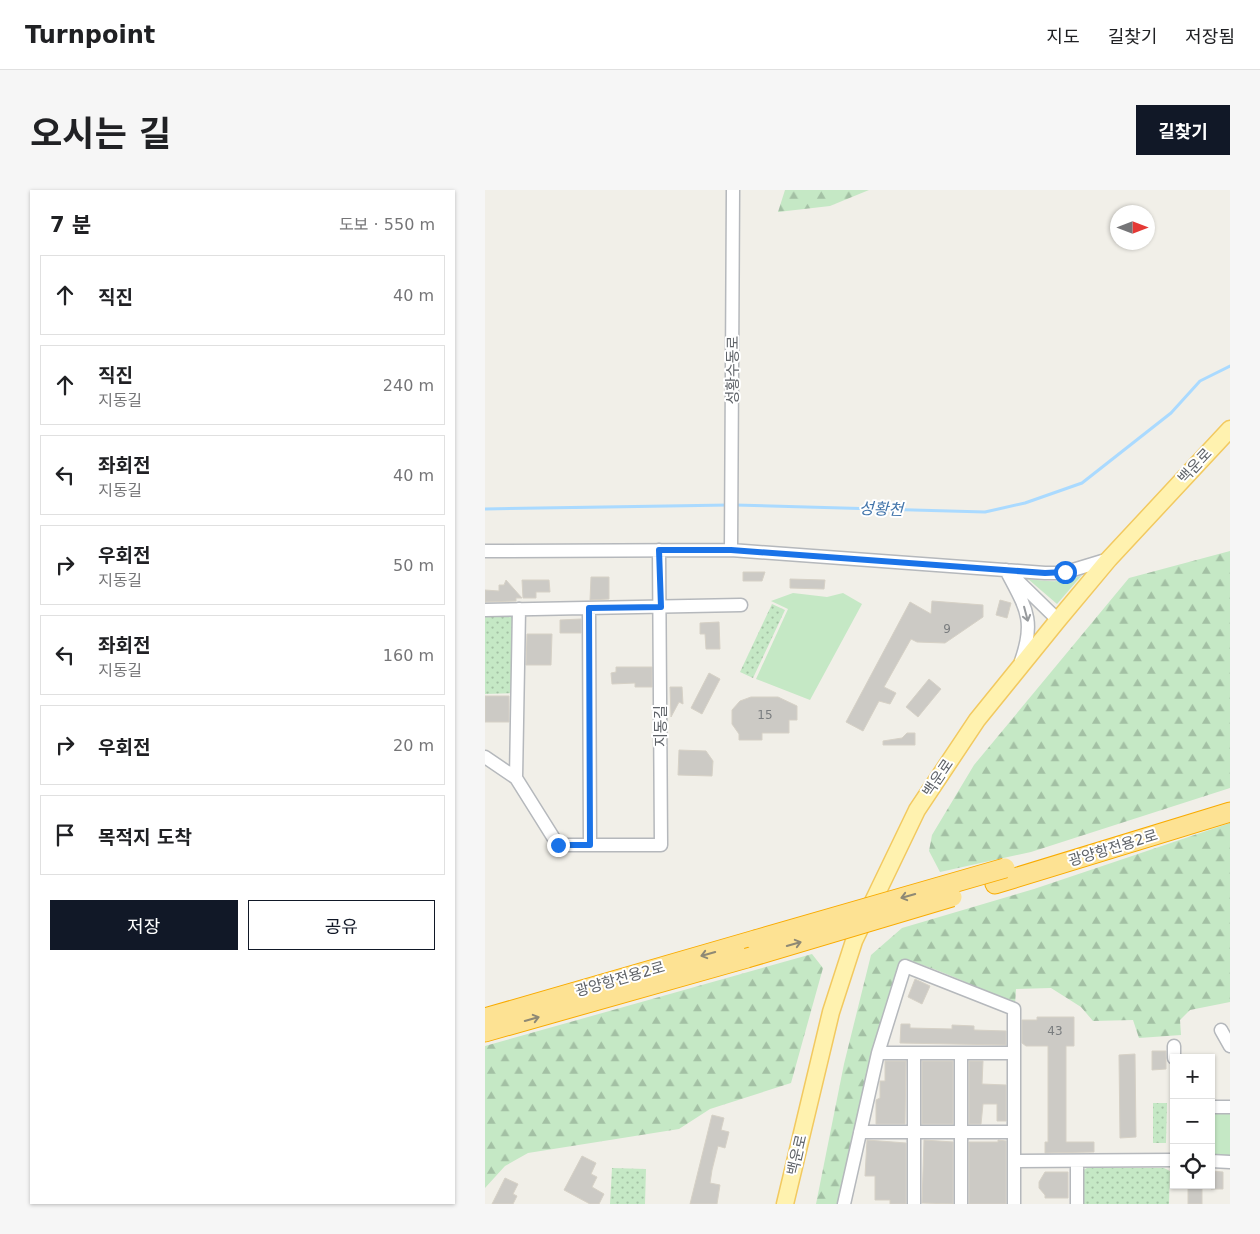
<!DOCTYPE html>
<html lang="ko">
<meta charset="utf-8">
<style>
body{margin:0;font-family:"DejaVu Sans","Noto Sans KR",sans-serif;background:#f6f6f6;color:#202124}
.controls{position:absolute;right:15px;bottom:15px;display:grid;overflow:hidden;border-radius:0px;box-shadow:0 1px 4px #0004}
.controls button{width:45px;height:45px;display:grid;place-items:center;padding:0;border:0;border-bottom:1px solid #e0e0e0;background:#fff;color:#202124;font:25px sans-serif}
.compass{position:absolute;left:625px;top:15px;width:45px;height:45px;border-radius:50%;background:#fff;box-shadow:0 1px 4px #0004;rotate:90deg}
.stop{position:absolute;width:15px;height:15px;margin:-11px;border:4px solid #1a73e8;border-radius:50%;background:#fff}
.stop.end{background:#1a73e8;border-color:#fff;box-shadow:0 1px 5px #0008}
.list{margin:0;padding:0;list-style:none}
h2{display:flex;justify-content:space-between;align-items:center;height:65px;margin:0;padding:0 20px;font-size:21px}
h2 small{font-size:16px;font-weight:400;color:#757577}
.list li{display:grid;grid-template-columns:32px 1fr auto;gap:15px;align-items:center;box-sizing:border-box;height:80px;margin:0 10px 10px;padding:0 10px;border:1px solid #e0e0e0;border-radius:0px}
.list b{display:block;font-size:19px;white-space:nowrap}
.list p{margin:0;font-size:16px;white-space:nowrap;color:#757577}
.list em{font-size:16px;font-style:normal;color:#757577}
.actions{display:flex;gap:10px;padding:15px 20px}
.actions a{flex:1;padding:11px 0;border:1px solid #111827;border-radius:0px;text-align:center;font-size:18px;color:#111827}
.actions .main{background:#111827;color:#fff}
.icon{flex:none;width:28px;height:28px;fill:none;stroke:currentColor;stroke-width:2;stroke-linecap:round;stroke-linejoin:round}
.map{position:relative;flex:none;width:745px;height:1014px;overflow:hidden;border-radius:0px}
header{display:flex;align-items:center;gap:30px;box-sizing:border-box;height:70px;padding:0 25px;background:#fff;border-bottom:1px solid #e0e0e0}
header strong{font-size:24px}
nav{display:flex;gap:28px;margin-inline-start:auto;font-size:18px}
.intro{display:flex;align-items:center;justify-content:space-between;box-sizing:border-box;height:120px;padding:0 30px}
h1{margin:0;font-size:35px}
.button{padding:12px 22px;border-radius:0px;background:#111827;color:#fff;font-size:18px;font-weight:700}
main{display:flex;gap:30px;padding:0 30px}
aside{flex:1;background:#fff;border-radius:0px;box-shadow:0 1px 4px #0004}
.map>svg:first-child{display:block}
</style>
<header>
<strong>Turnpoint</strong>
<nav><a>지도</a><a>길찾기</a><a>저장됨</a></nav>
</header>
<div class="intro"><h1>오시는 길</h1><a class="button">길찾기</a></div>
<main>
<aside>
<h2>7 분<small>도보 · 550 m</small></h2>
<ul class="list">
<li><svg class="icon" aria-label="ahead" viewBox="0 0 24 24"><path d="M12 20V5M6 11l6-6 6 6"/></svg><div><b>직진</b></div><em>40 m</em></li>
<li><svg class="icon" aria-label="ahead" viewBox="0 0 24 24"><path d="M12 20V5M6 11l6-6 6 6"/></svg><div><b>직진</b><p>지동길</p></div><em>240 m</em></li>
<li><svg class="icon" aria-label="left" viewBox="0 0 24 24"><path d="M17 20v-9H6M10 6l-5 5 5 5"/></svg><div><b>좌회전</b><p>지동길</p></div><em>40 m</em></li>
<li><svg class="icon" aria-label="right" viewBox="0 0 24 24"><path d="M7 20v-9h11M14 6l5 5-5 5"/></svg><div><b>우회전</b><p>지동길</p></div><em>50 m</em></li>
<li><svg class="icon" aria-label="left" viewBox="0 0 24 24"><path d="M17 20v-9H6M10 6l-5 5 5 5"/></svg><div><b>좌회전</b><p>지동길</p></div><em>160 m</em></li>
<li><svg class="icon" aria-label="right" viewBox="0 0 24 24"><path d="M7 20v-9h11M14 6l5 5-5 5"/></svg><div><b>우회전</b></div><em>20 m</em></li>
<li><svg class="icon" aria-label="arrive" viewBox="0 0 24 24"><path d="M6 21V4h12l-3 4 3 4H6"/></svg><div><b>목적지 도착</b></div></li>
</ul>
<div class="actions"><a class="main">저장</a><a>공유</a></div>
</aside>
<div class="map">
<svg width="745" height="1014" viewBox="0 0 745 1014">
<defs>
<pattern id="forest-firs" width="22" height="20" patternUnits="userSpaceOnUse" patternTransform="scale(1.25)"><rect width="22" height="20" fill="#c5e8c5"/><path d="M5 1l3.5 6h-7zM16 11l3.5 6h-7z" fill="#a3c0a4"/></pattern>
<pattern id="park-dots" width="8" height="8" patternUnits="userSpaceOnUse" patternTransform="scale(1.25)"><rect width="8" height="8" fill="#c5e8c5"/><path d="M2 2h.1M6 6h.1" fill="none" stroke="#a3c0a4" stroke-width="1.8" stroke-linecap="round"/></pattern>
</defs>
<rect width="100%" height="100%" fill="#f1efe8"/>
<path fill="#c5e8c5" d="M 597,385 L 572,414 L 543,389 C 562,391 579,394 597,385 Z
M 308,403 L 342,407 L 358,403 L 377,414 L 325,510 L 271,489 L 303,419 L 286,411 Z
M 726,923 L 745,923 L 745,965 L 726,965 Z"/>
<path fill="url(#forest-firs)" d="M 300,0 L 384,0 L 345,16 L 293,22 Z
M 745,361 L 745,598 L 546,662 L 455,682 L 444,661 L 447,645 L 489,575 L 644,388 Z
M 745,633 L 745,812 L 705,820 L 695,830 L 696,845 L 654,848 L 648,830 L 608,831 L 596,817 L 566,798 L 531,799 L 530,815 C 494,798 457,780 419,769 L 352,1014 L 331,1014 L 359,874 L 386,765 L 417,738 L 549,699 Z
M 327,764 L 338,778 L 306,893 L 225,919 L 194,939 L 43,963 L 20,976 L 0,998 L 0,856 Z"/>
<path fill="url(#park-dots)" d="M 287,414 L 300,420 L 268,488 L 255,482 Z
M 0,426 L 29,426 L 31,503 L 0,504 Z
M 668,913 L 682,913 L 681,953 L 668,953 Z
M 127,978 L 161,979 L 160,1014 L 125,1014 Z
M 602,978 L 679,978 L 685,981 L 684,1014 L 596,1014 L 597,981 Z"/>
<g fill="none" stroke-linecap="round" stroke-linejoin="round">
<path stroke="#aadaff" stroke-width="3" d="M 250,315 L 500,322 L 540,313 L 597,293 L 686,223 L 715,191 L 745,176
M 0,319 L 244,315"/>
</g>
<path fill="#cccac5" stroke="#d6d1c6" d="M 258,382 L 280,382 L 277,391 L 258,391 Z
M 106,387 L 124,387 L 124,409 L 105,410 Z
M 305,389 L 340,390 L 339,399 L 305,398 Z
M 21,390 L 37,408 L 31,408 L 31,411 L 0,412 L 0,400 L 14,401 L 14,395 L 19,395 Z
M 37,390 L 64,390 L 65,402 L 51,402 L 51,408 L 38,408 Z
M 515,410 L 526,413 L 522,428 L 511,425 Z
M 447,411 L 498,415 L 498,427 L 460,453 L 432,452 L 426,449 L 399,497 L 411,503 L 405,514 L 394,511 L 378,541 L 361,532 L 425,412 L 446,424 Z
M 96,429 L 96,443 L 75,443 L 75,430 Z
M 234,432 L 235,459 L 221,459 L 220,444 L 215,444 L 215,433 Z
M 42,444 L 67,444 L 66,475 L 41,475 Z
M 131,477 L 167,477 L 167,497 L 150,497 L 150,493 L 127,494 L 126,483 L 131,482 Z
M 224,483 L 235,489 L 217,524 L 206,518 Z
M 444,489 L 456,499 L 433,527 L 421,517 Z
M 185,497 L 197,497 L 198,514 L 194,512 L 186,527 Z
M 0,506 L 24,506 L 24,532 L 0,532 Z
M 266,507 L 293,507 L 312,516 L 312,530 L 304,530 L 304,543 L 277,543 L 277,550 L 254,550 L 254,544 L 247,534 L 247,520 L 255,511 Z
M 422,543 L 430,543 L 430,555 L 398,555 L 398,551 L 417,548 Z
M 194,560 L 221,561 L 228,571 L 227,586 L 193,585 Z
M 430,789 L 445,796 L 437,814 L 423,807 Z
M 552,827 L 589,827 L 589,856 L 581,856 L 581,952 L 609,952 L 609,962 L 560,963 L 560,952 L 563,952 L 563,856 L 541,856 L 537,853 L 537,830 L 552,830 Z
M 416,834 L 425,834 L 425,838 L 467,839 L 467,835 L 489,836 L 489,840 L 521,841 L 521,855 L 415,853 Z
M 667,861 L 681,861 L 681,879 L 667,880 Z
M 650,864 L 651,947 L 635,948 L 634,865 Z
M 400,871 L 421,871 L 420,934 L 391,934 L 391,910 L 395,908 L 395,891 L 400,891 Z
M 437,871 L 468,871 L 468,934 L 437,934 Z
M 484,871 L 498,871 L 497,894 L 521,895 L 521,931 L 512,931 L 512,914 L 498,914 L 496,934 L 484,934 Z
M 227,925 L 239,928 L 236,940 L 244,942 L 240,958 L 233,956 L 227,980 L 225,993 L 235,995 L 232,1014 L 205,1014 Z
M 382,950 L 421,953 L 421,1014 L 405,1014 L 405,1010 L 390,1010 L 390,986 L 380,986 Z
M 439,950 L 468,952 L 468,1014 L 437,1013 Z
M 513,950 L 521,951 L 521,1014 L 484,1014 L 484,952 L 513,952 Z
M 97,966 L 111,973 L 106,984 L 112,987 L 107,997 L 119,1004 L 114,1014 L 105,1014 L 79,1000 Z
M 726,981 L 738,982 L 738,999 L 726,999 Z
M 560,982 L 583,982 L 583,1008 L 560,1008 L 560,1005 L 554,998 L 554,992 Z
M 20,988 L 33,994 L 28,1004 L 32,1006 L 28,1014 L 7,1014 Z
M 703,995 L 717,995 L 717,1014 L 703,1014 Z"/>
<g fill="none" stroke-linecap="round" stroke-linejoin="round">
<g stroke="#b5b8bc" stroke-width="15">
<path id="minor" d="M 246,360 L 248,0
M 0,361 L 246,360 L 560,383 L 578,383 L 624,369
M 521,380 C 540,417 551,429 536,471
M 530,388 L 573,430
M 104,418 L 105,655
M 0,420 L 256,415
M 0,567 L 31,588 L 73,655 L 176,655 L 174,360
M 31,588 L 34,419
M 736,840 L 745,856
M 393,863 L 529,863
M 429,863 L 429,1014
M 476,863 L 476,1014
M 689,868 L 689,856
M 726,917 L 745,917
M 375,942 L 529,942
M 530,971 L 689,970
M 726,971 L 745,972
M 359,1014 L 393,863 L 420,776 L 529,819 L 529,1014
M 592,1014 L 592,971"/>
</g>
<g stroke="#f2c960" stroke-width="19">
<path id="major" d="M 300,1014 L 346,822 L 369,751 L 432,620 L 492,530 L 573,430 L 624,369 L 745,239"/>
</g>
<g stroke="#f9ab00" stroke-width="21">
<path id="highway" d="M 510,694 L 745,622
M 0,828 L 270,750
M 0,842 L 262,768"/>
</g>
<use href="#minor" stroke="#fff" stroke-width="12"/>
<use href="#major" stroke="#fff2af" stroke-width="16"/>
<use href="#highway" stroke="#fde293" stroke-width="19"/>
<g stroke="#f9ab00" stroke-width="21" stroke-linecap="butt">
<path id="highway-bridge" d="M 270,750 L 520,678
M 262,768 L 467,707"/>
</g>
<use href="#highway-bridge" stroke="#fde293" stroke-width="19"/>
</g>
<defs><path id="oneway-shaft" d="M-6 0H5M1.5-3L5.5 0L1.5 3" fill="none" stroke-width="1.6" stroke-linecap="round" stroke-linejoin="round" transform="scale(1.25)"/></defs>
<use stroke="#979a9d" href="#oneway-shaft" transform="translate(541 424) rotate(75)"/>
<g stroke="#8e8975">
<use href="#oneway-shaft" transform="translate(423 706) rotate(164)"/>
<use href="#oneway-shaft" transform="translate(309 754) rotate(-16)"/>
<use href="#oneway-shaft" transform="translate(223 764) rotate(164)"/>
<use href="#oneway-shaft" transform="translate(47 829) rotate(-16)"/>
</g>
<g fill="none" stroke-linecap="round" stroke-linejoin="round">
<path stroke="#1a73e8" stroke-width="6" d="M 73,655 L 105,655 L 104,418 L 176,417 L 174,360 L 246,360 L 560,383 L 580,382"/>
</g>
<g text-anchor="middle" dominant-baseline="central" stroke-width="4" stroke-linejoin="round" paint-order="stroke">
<g font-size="12" fill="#7a7d7f">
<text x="462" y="439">9</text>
<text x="280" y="525">15</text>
<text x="570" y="841">43</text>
</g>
<g font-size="15" fill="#5f6368" stroke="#fff">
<text transform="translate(248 180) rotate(-90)">성황수동로</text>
<text transform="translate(710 276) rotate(-47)">백운로</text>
<text transform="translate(176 536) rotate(-90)">지동길</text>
<text transform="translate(453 588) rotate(-56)">백운로</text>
<text transform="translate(628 658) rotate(-17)">광양항전용2로</text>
<text transform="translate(135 789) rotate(-16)">광양항전용2로</text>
<text transform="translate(312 965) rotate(-77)">백운로</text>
</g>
<g font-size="16" font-style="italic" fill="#4174aa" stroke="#fff">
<text transform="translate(396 319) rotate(2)">성황천</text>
</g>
</g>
</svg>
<div class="controls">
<button>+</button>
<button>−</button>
<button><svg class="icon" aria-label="locate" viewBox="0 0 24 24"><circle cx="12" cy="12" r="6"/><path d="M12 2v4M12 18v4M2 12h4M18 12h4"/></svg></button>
</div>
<svg class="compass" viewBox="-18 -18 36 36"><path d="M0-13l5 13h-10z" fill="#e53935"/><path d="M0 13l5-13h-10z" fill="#757577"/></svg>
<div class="stop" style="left:580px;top:382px"></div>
<div class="stop end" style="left:73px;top:655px"></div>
</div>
</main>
